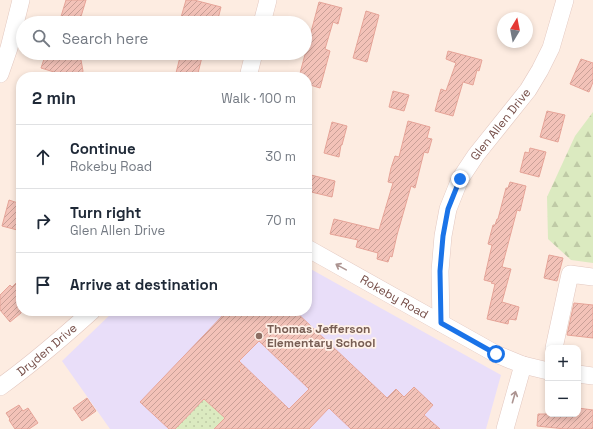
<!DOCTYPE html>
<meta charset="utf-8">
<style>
body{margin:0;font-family:"Space Grotesk",sans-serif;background:#f2f2f3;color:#1f2937}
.controls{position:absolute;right:12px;bottom:12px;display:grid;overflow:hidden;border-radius:8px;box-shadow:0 2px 6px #0003}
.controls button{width:36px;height:36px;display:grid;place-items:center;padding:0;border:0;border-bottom:1px solid #e0e1e3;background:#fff;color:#1f2937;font:20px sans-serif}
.compass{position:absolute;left:497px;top:12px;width:36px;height:36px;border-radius:50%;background:#fff;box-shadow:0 2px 6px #0003;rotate:10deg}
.stop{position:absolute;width:12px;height:12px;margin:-9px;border:3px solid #1a73e8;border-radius:50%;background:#fff}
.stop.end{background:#1a73e8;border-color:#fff;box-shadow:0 1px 4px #0008}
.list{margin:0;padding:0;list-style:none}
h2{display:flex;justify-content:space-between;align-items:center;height:52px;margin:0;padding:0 16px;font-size:17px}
h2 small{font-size:13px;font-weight:400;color:#747a83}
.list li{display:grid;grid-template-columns:26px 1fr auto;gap:12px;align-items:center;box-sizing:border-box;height:64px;padding:0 16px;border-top:1px solid #e0e1e3}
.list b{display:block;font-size:15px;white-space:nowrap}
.list p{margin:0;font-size:13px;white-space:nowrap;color:#747a83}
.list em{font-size:13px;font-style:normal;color:#747a83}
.icon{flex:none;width:22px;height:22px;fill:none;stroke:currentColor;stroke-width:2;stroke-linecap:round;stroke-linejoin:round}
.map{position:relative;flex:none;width:593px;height:429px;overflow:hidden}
.search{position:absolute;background:#fff;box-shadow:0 2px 6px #0003;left:16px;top:16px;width:296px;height:44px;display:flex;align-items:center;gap:10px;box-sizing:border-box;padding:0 14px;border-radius:22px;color:#747a83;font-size:15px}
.panel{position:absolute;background:#fff;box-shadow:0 2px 6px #0003;left:16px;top:72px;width:296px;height:244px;border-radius:16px}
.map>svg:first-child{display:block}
</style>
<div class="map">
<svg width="593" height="429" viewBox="0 0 593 429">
<defs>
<pattern id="green-dots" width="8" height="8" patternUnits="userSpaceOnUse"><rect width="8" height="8" fill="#dbeac0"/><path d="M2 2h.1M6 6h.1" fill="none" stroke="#bfcaa6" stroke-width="1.8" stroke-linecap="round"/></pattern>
<pattern id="forest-firs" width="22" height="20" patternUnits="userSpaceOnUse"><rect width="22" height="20" fill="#dbeac0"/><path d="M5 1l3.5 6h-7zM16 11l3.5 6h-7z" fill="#bfcaa6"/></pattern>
<pattern id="building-hatch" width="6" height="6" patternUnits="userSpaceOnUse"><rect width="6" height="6" fill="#f3c2b8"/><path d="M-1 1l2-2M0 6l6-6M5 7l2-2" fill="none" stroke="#c9a097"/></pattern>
</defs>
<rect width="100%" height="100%" fill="#fdece1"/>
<path fill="#e9def9" d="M 307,267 L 501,375 L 486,429 L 110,429 L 62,361 L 114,311 L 307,311 Z"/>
<path fill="url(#green-dots)" d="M 204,399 L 225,418 L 214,429 L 175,429 Z"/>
<path fill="url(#forest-firs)" d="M 593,112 L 593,263 L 571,260 L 548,239 L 547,197 L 575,136 Z"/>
<path fill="url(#building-hatch)" stroke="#e6a498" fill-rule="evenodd" d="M 66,0 L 86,0 L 79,23 L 59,23 Z
M 186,0 L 194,0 L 221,7 L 217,23 L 187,23 L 180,21 Z
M 319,2 L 342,8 L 338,24 L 333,22 L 325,49 L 330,51 L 320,88 L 307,84 L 307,77 L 299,77 Z
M 366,11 L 379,15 L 367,62 L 353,58 Z
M 448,51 L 482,60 L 479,71 L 477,70 L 473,85 L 463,82 L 453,116 L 435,111 L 441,89 L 446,91 L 456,63 L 446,59 Z
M 46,53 L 57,53 L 81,60 L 83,71 L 81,77 L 69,77 L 54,73 L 54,72 L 41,68 Z
M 181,53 L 203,53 L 197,77 L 175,77 Z
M 581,59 L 593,63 L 593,82 L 589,92 L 570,84 Z
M 393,91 L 409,95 L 404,111 L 389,107 Z
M 547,111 L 565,115 L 558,142 L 540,137 Z
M 408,121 L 430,127 L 427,138 L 432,139 L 428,153 L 424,152 L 415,188 L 411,186 L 397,235 L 392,257 L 390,256 L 388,262 L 377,259 L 378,253 L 356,247 L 358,240 L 330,234 L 334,219 L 379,230 L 393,183 L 388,182 L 391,168 L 395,156 L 399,157 Z
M 332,122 L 347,126 L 342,145 L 341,145 L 339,157 L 324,153 Z
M 530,148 L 546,152 L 539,177 L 520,172 L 525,152 L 529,153 Z
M 307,174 L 335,181 L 332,197 L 307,191 Z
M 510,182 L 526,186 L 520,211 L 517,210 L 502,267 L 511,269 L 502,302 L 519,307 L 516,320 L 509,319 L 508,324 L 487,319 L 495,284 L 491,283 L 492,282 L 484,280 L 492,245 L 488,244 L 493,225 L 495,225 L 497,219 L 498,219 L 506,188 L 508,188 Z
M 9,200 L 21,204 L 21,231 L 2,226 Z
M 549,255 L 563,258 L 557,281 L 544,278 Z
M 21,278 L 21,313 L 10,322 L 0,310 L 0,295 L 10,285 L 12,287 Z
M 574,303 L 593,305 L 593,338 L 567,335 Z
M 227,311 L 295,311 L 387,398 L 396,389 L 404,397 L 414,387 L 433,405 L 424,415 L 440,429 L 351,429 L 329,408 L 309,429 L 214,429 L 225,418 L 204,399 L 175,429 L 169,429 L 140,402 ZM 259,341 L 309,389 L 289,409 L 239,361 Z
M 87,398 L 96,411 L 82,421 L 73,408 Z
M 19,405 L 23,411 L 28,408 L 38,423 L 29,429 L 15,429 L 9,420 L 10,419 L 6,413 Z
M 578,408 L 593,410 L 593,429 L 565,429 L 537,426 L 538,414 L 578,414 Z"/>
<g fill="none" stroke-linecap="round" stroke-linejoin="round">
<g stroke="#e3c8c0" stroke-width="18">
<g id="minor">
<path d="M 262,23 L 268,0"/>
<path d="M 0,74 L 9,48 L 21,0"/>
<path d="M 248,77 L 254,53"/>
<path id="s1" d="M 307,248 L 496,354 L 523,365 L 548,371"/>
<path id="s2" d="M 441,323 L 440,271 L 443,236 L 448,209 L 460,179 L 476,155 L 528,90 L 540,70 L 551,48 L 565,0"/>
<path d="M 554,348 L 570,274 L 593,277"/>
<path d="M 578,374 L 593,376"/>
<path id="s3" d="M 0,387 C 32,364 62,338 92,311"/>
<path d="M 505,429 L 523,365"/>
</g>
</g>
<use href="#minor" stroke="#fff" stroke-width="17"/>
</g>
<defs><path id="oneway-shaft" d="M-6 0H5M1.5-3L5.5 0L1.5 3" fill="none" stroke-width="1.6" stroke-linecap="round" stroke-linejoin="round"/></defs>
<g stroke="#ac9491">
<use href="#oneway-shaft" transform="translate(341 267) rotate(-151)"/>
<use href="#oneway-shaft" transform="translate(514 397) rotate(-74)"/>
</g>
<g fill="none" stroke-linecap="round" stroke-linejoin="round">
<path stroke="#1a73e8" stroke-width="5" d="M 460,179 L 448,209 L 443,236 L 440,271 L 441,323 L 496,354"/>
</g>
<circle fill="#8d6e63" stroke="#fff1e8" stroke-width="1.5" cx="259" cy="336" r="4"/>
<g text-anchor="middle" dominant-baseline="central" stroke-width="3.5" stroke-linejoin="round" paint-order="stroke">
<g font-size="12" fill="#754d47" stroke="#fff1e8">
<text stroke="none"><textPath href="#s2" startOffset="215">Glen Allen Drive</textPath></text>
<text stroke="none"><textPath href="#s1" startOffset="100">Rokeby Road</textPath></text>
<text stroke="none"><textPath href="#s3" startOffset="60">Dryden Drive</textPath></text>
</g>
<g font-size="12" font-weight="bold" fill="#785e54" stroke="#fff1e8" text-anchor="start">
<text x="267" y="329">Thomas Jefferson<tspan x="267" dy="14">Elementary School</tspan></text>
</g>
</g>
</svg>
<div class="controls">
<button>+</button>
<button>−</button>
</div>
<svg class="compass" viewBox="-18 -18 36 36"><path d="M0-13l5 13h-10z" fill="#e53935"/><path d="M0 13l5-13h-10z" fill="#747a83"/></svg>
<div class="stop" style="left:496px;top:354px"></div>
<div class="stop end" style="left:460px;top:179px"></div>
<div class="search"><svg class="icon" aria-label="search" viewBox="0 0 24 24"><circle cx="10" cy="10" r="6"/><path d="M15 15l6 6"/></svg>Search here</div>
<section class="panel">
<h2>2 min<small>Walk · 100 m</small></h2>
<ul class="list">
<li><svg class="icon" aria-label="ahead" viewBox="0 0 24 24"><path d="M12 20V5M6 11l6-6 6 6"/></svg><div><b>Continue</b><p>Rokeby Road</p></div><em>30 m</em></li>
<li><svg class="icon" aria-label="right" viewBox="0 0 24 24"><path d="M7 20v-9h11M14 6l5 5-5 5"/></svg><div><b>Turn right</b><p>Glen Allen Drive</p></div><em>70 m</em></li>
<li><svg class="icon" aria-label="arrive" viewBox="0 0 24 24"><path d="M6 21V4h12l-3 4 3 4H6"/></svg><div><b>Arrive at destination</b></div></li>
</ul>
</section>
</div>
